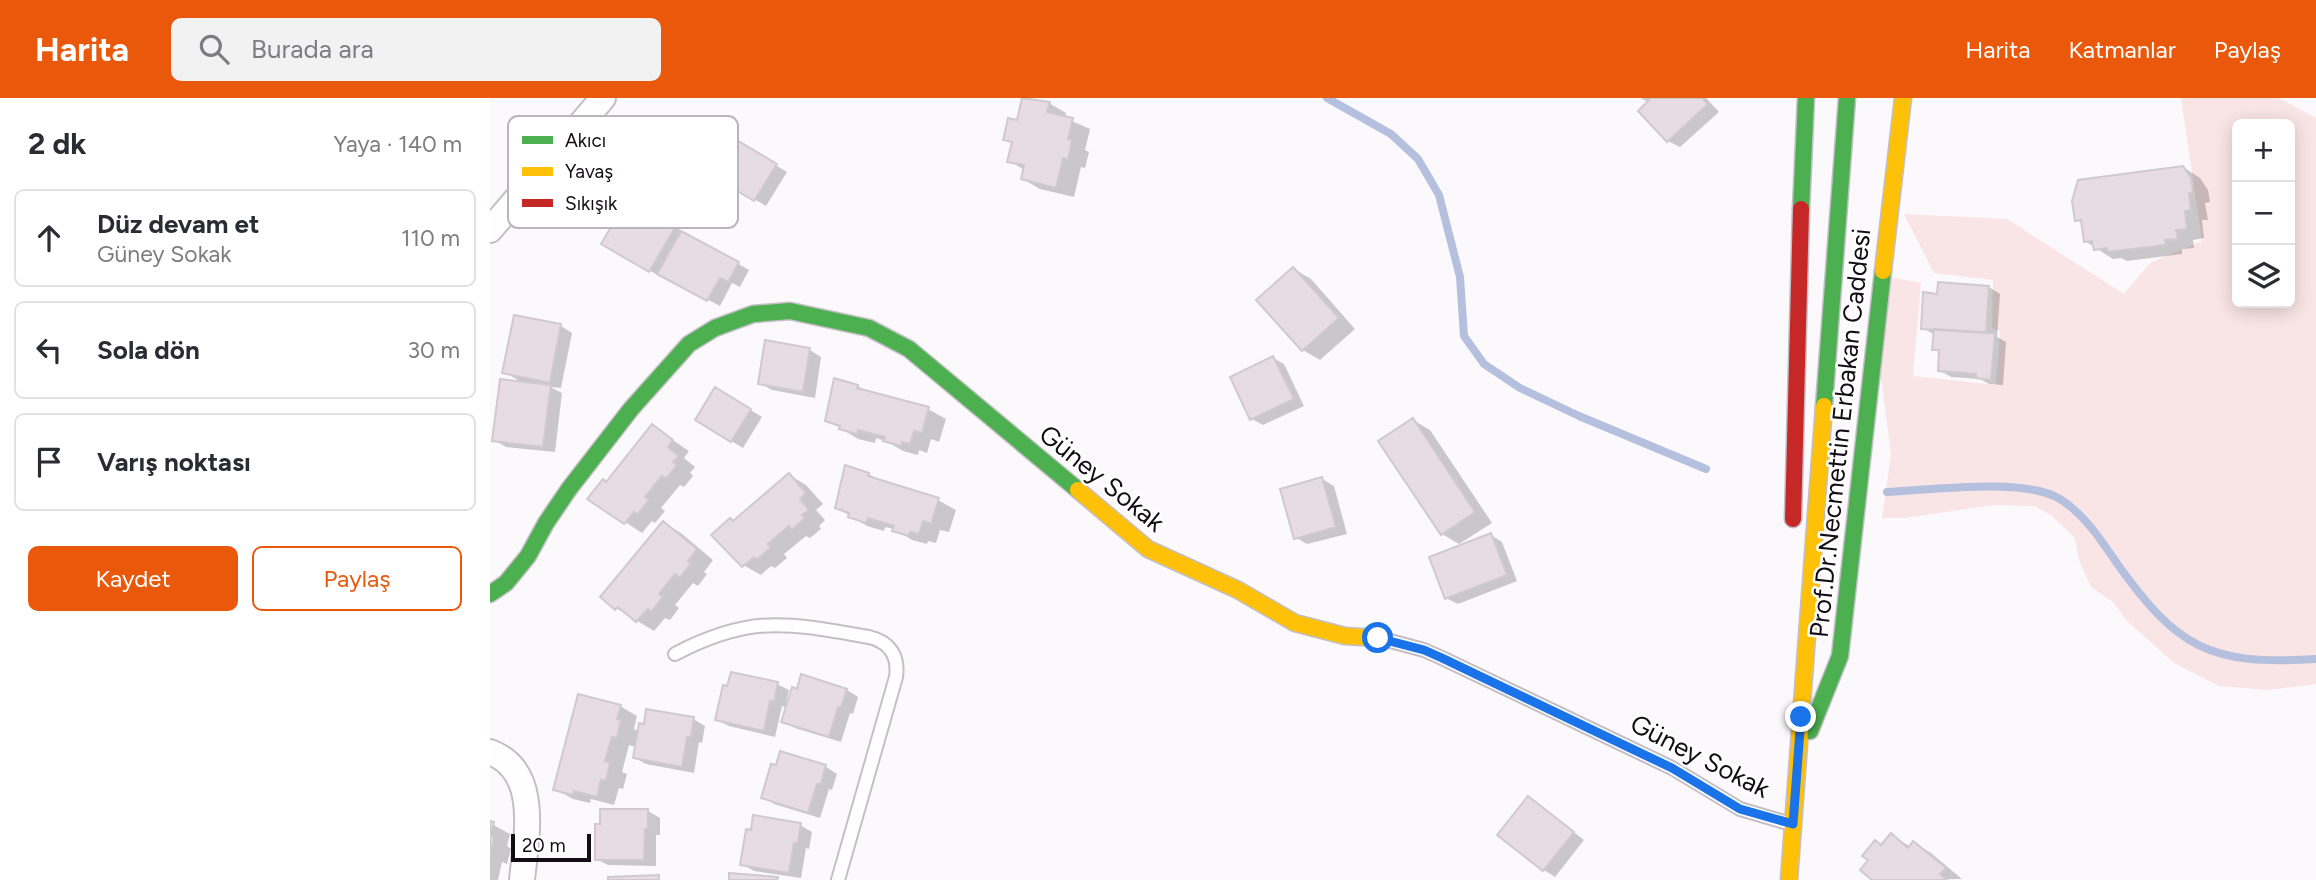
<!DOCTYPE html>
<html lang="tr">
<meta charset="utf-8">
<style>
body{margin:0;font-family:Figtree,sans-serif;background:#f2f2f3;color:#2b2b33}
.controls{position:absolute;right:21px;top:21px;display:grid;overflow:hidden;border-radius:10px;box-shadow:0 4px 18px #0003}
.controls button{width:63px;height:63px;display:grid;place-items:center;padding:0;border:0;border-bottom:2px solid #e1e1e2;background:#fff;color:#2b2b33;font:35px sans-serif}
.scale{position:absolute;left:21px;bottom:18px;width:80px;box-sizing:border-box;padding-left:7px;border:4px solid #130c14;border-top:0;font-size:19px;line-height:24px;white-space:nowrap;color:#130c14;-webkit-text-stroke:5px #fff;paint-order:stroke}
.stop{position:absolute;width:21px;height:21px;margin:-16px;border:5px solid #1a73e8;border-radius:50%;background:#fff}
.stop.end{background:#1a73e8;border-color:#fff;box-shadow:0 2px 7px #0008}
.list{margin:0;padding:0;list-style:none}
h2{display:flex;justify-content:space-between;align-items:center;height:91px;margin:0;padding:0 28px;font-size:30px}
h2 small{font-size:23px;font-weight:400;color:#7c7c81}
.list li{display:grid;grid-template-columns:46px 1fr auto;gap:21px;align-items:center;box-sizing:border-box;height:98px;margin:0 14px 14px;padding:0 14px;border:2px solid #e1e1e2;border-radius:10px}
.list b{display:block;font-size:26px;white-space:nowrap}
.list p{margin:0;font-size:23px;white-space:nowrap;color:#7c7c81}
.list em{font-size:23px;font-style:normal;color:#7c7c81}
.actions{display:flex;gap:14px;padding:21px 28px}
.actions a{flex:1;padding:16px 0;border:2px solid #ea580c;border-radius:10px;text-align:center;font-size:24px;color:#ea580c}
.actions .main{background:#ea580c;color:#fff}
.icon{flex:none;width:38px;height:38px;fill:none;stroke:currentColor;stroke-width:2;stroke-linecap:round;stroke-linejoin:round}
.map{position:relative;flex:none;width:1826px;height:782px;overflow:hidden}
header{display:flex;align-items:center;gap:42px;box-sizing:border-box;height:98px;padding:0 35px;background:#ea580c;color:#fff}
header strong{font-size:33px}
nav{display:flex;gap:38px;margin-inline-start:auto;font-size:24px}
.search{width:490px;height:63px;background:#f2f2f3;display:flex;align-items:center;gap:18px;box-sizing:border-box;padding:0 24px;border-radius:10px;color:#7c7c81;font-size:26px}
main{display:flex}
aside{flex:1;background:#fff}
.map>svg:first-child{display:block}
</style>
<header>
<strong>Harita</strong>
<div class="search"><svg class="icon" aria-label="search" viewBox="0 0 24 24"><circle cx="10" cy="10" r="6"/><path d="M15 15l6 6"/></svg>Burada ara</div>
<nav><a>Harita</a><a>Katmanlar</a><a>Paylaş</a></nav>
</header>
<main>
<aside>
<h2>2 dk<small>Yaya · 140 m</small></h2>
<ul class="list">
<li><svg class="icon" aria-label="ahead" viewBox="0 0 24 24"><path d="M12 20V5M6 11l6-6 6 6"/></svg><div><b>Düz devam et</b><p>Güney Sokak</p></div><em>110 m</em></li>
<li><svg class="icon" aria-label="left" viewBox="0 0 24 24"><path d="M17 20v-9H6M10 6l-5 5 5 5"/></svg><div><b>Sola dön</b></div><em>30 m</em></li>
<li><svg class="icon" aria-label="arrive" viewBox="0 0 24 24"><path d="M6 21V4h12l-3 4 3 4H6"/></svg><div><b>Varış noktası</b></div></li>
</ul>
<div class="actions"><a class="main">Kaydet</a><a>Paylaş</a></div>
</aside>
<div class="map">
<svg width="1826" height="782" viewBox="0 0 1826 782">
<rect width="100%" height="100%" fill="#fcf9fc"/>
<path fill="#fae5e6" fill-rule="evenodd" d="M 1691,0 L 1789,0 L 1826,20 L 1826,586 L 1778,592 L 1729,588 L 1684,565 L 1636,522 L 1623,504 L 1601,489 L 1589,462 L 1585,440 L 1562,418 L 1545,408 L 1504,407 L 1415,420 L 1392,420 L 1401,356 L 1390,272 L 1396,178 L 1431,185 L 1423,278 L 1506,287 L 1510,233 L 1502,230 L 1503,182 L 1444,175 L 1414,116 L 1517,121 L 1634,196 L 1660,165 L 1712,143 ZM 1747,26 L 1800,26 L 1800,205 L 1747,205 Z"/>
<path fill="#0003" d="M 534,0 L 559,5 L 576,15 L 575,20 L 600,31 L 595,52 L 599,54 L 595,70 L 591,69 L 584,99 L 550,91 L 533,81 L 535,72 L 519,63 L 523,46 L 515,41 L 528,24 Z
M 1151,0 L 1216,0 L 1229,14 L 1190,49 L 1178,43 L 1150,13 L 1159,5 Z
M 245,43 L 297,74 L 276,108 L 224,78 Z
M 1693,69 L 1710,80 L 1718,92 L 1720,104 L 1715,105 L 1718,122 L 1712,122 L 1714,140 L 1703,142 L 1704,150 L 1692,151 L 1692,156 L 1637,163 L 1631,160 L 1623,161 L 1595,143 L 1592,125 L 1587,122 Z
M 139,102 L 259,172 L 250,189 L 242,185 L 230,208 L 172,177 L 171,179 L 113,145 Z
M 804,171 L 821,181 L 865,231 L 830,262 L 813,252 Z
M 1499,189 L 1510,196 L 1507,239 L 1516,244 L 1513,287 L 1499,286 L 1490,281 L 1461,279 L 1449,272 L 1451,255 L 1444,251 L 1445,237 L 1433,230 L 1449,197 Z
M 71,228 L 82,235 L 71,290 L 60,289 L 72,295 L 65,354 L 16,349 L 4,342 L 33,285 L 14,274 Z
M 320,252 L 331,259 L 325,300 L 282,292 L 270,285 Z
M 783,260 L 794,266 L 814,308 L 773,327 L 762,321 Z
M 368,288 L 378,294 L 438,311 L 456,321 L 449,344 L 441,341 L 437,355 L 429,352 L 428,357 L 413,353 L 396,343 L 386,340 L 385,345 L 368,341 L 337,322 Z
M 226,291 L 272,319 L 253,350 L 207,322 Z
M 923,322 L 940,332 L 1002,425 L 969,446 L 952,436 Z
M 162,328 L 199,353 L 194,360 L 205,369 L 200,375 L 203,378 L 194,389 L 190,387 L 171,410 L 175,413 L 165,425 L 162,423 L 152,435 L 100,401 L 116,386 Z
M 356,369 L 379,376 L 391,384 L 448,402 L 466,412 L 459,434 L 450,432 L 446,445 L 438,443 L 437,446 L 422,442 L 404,431 L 395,429 L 394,433 L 377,428 L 347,410 Z
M 299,377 L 316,387 L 333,406 L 326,412 L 335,422 L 329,428 L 331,431 L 320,440 L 316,438 L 294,456 L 297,460 L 285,470 L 281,468 L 271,477 L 253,467 L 244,424 Z
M 832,381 L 844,388 L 857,436 L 817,446 L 805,439 Z
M 174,425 L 191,435 L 223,462 L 214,474 L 217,476 L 208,488 L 203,485 L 185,507 L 189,510 L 180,522 L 175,520 L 164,533 L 126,510 Z
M 1001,437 L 1012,444 L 1027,483 L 968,506 L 956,500 Z
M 313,579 L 357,592 L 368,599 L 363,616 L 360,615 L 351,644 L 305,630 L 293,623 L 298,610 L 292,608 L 285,639 L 239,628 L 227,622 L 287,586 L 299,592 L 296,605 L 299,606 L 308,593 Z
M 130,608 L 147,618 L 144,631 L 149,634 L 203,621 L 215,628 L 212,645 L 209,644 L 204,675 L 156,666 L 145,660 L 146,649 L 139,647 L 132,674 L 137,676 L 133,691 L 129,690 L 124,707 L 101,701 L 100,705 L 83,701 L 65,691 Z
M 291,655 L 336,669 L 347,676 L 342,692 L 339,691 L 330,720 L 284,706 L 273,699 Z
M 1039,700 L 1094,742 L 1065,779 L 1054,772 Z
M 158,713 L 170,720 L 170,737 L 166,737 L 166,768 L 118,767 L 106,761 Z
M 0,725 L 20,736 L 17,748 L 21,751 L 17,766 L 12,764 L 8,782 L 0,782 Z
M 310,727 L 322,734 L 319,751 L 316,750 L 311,780 L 264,773 L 252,766 Z
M 1401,737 L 1421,749 L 1424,745 L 1441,755 L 1472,781 L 1385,782 L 1392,748 Z"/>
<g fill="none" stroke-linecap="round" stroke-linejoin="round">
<path stroke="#b5c0df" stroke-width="8" d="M 837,0 L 901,36 L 928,61 L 949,97 L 970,179 L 974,238 L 994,266 L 1030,290 L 1089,318 L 1216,371
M 1397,394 C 1440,392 1534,379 1570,401 C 1594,416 1611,442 1626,464 C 1687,550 1720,568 1826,561"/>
</g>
<path fill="#e7dce2" stroke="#d0c9cd" stroke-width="2" d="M 532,0 L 560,4 L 557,14 L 583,20 L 578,41 L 582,42 L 578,62 L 573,60 L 566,90 L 531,81 L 534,67 L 517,64 L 522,44 L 513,42 L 518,20 L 527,22 Z
M 1161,0 L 1212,0 L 1218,6 L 1177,44 L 1148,13 Z
M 245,41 L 287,66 L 264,103 L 222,78 Z
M 1693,68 L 1701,80 L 1703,95 L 1699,95 L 1701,112 L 1695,113 L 1697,131 L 1686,132 L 1688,141 L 1675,142 L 1676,147 L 1618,154 L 1617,150 L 1604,152 L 1602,143 L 1594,144 L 1591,122 L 1585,123 L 1582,103 L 1588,82 Z
M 138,100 L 186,128 L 159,174 L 111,146 Z
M 191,133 L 249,164 L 238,184 L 230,180 L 217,203 L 167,176 Z
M 803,169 L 849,220 L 812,253 L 766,202 Z
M 1448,184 L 1499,188 L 1496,235 L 1431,231 L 1433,194 L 1447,196 Z
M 24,217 L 71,226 L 60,285 L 12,275 Z
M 1444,231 L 1505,235 L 1501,282 L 1486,280 L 1486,276 L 1448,273 L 1449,252 L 1442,252 Z
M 275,242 L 320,250 L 313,294 L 268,286 Z
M 783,258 L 804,301 L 760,322 L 740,279 Z
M 344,280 L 368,287 L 367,290 L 439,309 L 432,335 L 424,333 L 420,346 L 412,344 L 411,348 L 393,343 L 395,339 L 368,332 L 367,336 L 349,331 L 350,328 L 335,323 Z
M 10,281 L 61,287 L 53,349 L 2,343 Z
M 225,289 L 261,311 L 241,344 L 205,322 Z
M 923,320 L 985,414 L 951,437 L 888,343 Z
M 162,326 L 183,342 L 178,349 L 189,358 L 183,364 L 187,367 L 176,381 L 172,378 L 155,399 L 159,402 L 147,417 L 144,414 L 134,426 L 97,401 L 113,381 L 116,384 Z
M 355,367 L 379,375 L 378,378 L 449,400 L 441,426 L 433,423 L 429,436 L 420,434 L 419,438 L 402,433 L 404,428 L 378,420 L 376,425 L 358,419 L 359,415 L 345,410 Z
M 299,375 L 316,395 L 310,401 L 319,412 L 312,417 L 315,420 L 302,432 L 299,428 L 278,446 L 281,449 L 267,462 L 264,459 L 252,469 L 221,437 L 240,420 L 243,423 Z
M 832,379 L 846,429 L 804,441 L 790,391 Z
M 173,423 L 207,451 L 198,463 L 201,465 L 190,480 L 185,476 L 169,496 L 173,499 L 161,514 L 158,511 L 146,524 L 128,509 L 125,512 L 110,499 Z
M 1001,435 L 1017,477 L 955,501 L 939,459 Z
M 241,574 L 288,584 L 284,604 L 280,603 L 274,633 L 225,622 L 233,587 L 237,588 Z
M 311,576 L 357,591 L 351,610 L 348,609 L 339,639 L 291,624 L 302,589 L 307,591 Z
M 88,596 L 131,607 L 127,621 L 131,622 L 127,640 L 122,639 L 115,663 L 120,665 L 116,683 L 111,682 L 107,699 L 84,693 L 83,697 L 63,692 Z
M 156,611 L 204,619 L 201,639 L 197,639 L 192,669 L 143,660 L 149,625 L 154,626 Z
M 290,653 L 336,667 L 331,686 L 327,686 L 318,715 L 271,700 L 281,666 L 286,667 Z
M 1038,698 L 1084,734 L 1053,773 L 1007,737 Z
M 110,711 L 158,711 L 158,731 L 155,731 L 154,762 L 105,762 L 105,726 L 110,726 Z
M 263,717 L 311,725 L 308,745 L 304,745 L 299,775 L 250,767 L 256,731 L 261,732 Z
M 0,723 L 4,724 L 0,738 L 4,739 L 0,757 Z
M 1401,735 L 1418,750 L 1423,743 L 1456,770 L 1450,776 L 1457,782 L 1382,782 L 1370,772 L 1378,762 L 1372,758 L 1385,742 L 1391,747 Z
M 239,775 L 288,779 L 287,782 L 239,782 Z
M 169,777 L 169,782 L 118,782 L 118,779 Z"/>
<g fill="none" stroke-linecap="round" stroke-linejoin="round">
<g stroke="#c4bfc6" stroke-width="16">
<path id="lane" d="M 889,540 L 934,552 L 952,560 L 1182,670 L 1250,711 L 1301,726
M 185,556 C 261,516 299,525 379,539 C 400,544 409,558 406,579 L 348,782"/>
</g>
<g stroke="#c4bfc6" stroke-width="28">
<path id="street" d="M 0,132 L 113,0
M 0,654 C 51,673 36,740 32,782"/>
</g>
<g stroke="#c4bfc6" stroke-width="19">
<path id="fast" d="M 1311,111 L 1316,0
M 1334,308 L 1357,0
M 0,496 L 16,485 L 38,458 L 56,425 L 79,391 L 141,311 L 199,246 L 225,230 L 263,216 L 300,213 L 379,230 L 419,251 L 588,392
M 1320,633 L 1350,558 L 1393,173"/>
</g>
<g stroke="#c4bfc6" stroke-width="19">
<path id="slow" d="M 1393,173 L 1413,0
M 588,392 L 658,451 L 748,492 L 805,525 L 855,538 L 888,540
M 1299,782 L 1334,308"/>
</g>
<g stroke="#c4bfc6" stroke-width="19">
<path id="jam" d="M 1303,421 L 1311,111"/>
</g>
<use href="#lane" stroke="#fffeff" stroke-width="12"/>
<use href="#street" stroke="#fffeff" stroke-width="24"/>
<use href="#fast" stroke="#4caf50" stroke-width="16"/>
<use href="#slow" stroke="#ffc107" stroke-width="16"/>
<use href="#jam" stroke="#c62828" stroke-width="16"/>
</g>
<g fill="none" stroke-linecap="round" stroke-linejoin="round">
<path stroke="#1a73e8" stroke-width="9" d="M 888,540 L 934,552 L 952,560 L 1182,670 L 1250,711 L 1303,726 L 1311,619"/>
</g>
<g text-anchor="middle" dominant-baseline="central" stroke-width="5" stroke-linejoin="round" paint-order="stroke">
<g font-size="26" fill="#130c14" stroke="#fff">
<text transform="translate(1350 335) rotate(-84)">Prof.Dr.Necmettin Erbakan Caddesi</text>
<text transform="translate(612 380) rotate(39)">Güney Sokak</text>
<text transform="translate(1210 658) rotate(27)">Güney Sokak</text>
</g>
</g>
<rect x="18" y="18" width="230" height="112" rx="10" fill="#fff" stroke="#b8b6b8" stroke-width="2"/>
<rect x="32" y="38" width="31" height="8" fill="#4caf50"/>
<rect x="32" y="69" width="31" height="9" fill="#ffc107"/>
<rect x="32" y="101" width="31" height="8" fill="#c62828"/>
<g font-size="19" fill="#130c14">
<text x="75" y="49">Akıcı</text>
<text x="75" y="80">Yavaş</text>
<text x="75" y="112">Sıkışık</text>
</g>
</svg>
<div class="controls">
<button>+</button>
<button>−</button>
<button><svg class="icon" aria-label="layers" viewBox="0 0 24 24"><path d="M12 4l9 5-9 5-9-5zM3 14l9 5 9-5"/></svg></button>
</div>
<div class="scale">20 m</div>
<div class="stop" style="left:888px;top:540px"></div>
<div class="stop end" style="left:1311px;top:619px"></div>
</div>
</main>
